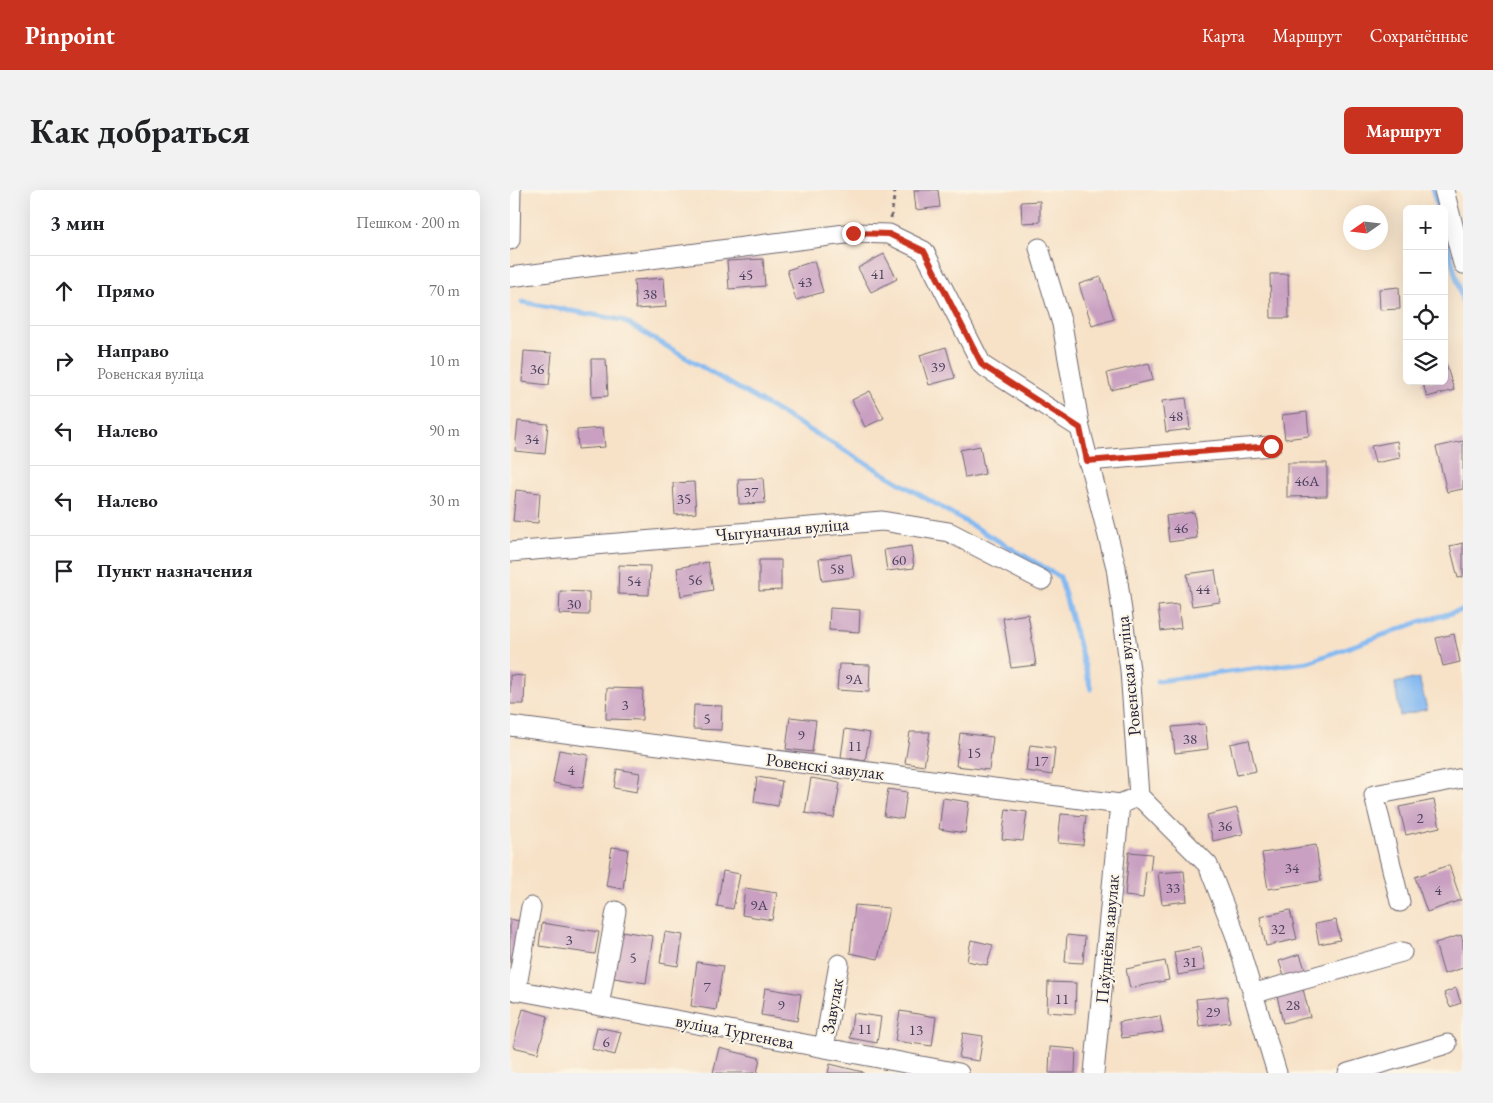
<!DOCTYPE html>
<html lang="ru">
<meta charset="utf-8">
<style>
body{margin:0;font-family:"EB Garamond",serif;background:#f2f2f2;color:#202124}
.controls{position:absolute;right:15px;top:15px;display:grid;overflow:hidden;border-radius:8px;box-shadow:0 5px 20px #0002}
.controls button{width:45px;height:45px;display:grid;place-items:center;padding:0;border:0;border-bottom:1px solid #e0e0e0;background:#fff;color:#202124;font:25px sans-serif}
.compass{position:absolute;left:833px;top:15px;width:45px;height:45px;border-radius:50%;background:#fff;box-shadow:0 5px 20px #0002;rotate:256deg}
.stop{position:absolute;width:15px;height:15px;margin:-11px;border:4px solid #c8321e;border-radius:50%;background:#fff}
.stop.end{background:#c8321e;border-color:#fff;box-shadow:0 1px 5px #0008}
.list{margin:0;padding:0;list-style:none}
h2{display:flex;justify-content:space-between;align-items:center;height:65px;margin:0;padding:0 20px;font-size:21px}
h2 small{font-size:16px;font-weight:400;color:#757577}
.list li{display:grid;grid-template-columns:32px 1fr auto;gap:15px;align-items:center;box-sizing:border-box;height:70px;padding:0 20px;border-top:1px solid #e0e0e0}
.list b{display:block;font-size:19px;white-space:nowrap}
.list p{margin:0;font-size:16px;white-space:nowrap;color:#757577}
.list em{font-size:16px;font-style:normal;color:#757577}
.icon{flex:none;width:28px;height:28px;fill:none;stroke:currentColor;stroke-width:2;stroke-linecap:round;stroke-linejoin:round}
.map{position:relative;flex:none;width:953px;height:883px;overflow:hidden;border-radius:8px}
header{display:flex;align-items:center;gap:30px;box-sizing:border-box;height:70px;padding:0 25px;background:#c8321e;color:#fff}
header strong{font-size:24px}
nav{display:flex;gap:28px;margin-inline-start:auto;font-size:18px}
.intro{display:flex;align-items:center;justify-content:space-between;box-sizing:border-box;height:120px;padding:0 30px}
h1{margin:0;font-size:35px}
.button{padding:12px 22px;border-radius:8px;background:#c8321e;color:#fff;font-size:18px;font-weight:700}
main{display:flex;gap:30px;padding:0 30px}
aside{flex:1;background:#fff;border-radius:8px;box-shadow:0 5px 20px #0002}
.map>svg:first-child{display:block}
</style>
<header>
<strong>Pinpoint</strong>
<nav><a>Карта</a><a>Маршрут</a><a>Сохранённые</a></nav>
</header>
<div class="intro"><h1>Как добраться</h1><a class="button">Маршрут</a></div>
<main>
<aside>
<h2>3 мин<small>Пешком · 200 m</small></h2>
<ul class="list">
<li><svg class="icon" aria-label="ahead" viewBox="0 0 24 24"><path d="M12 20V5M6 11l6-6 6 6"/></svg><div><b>Прямо</b></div><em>70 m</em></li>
<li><svg class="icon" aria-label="right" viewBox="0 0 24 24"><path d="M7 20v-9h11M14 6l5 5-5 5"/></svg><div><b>Направо</b><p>Ровенская вуліца</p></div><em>10 m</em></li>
<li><svg class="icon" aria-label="left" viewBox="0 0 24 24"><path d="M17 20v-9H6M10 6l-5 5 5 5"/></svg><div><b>Налево</b></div><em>90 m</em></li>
<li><svg class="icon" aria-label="left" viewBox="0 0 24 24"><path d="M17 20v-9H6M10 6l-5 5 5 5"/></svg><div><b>Налево</b></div><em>30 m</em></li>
<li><svg class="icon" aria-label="arrive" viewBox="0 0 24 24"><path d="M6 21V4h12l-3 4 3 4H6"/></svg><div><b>Пункт назначения</b></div></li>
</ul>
</aside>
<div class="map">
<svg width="953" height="883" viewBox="0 0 953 883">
<rect width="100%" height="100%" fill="#fcf5e5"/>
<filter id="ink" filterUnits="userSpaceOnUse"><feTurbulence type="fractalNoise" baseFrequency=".02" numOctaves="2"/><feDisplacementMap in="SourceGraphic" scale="10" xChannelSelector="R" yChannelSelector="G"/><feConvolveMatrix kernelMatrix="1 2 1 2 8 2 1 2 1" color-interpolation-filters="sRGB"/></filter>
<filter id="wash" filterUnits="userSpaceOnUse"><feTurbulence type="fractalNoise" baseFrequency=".0096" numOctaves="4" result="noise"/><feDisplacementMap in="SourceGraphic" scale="20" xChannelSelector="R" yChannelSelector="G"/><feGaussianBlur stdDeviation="1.12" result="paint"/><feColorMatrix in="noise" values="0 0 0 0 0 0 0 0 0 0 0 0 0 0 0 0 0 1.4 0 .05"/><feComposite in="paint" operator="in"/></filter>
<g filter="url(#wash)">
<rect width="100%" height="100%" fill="#f7e2c8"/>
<path fill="#83b9f2" stroke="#526e96" d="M 909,488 L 917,519 L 890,526 L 885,493 Z"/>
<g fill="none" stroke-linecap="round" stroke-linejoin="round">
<path stroke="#83b9f2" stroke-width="5" d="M 923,0 L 928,19
M 934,41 L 953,113
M 12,112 L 112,130 L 550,387 L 581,499
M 647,491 L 798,472 L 909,432 L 953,420"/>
</g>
<g id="blocks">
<path fill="#c9a0c2" d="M 404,0 L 428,0 L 430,17 L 406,20 Z
M 530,11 L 530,32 L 512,33 L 511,12 Z
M 374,64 L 387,89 L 361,102 L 348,78 Z
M 253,69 L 255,96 L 219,99 L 217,71 Z
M 304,71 L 313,102 L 286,110 L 277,80 Z
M 760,84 L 778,84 L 779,128 L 761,128 Z
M 591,87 L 604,129 L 582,136 L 569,94 Z
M 154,88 L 156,117 L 126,119 L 124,90 Z
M 889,97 L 890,119 L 870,120 L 869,99 Z
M 436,157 L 445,188 L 419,195 L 410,165 Z
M 14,161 L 42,163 L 39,195 L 12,192 Z
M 934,167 L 944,200 L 917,207 L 912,191 L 934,191 Z
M 81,169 L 96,169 L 98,206 L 82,207 Z
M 639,173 L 643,190 L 601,200 L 597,183 Z
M 360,201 L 374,228 L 355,237 L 342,210 Z
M 676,208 L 680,239 L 656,242 L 652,211 Z
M 797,222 L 799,246 L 775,249 L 772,225 Z
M 8,231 L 38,234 L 35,264 L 5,261 Z
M 93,238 L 95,257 L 68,259 L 67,240 Z
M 887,251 L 890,268 L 865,273 L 861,256 Z
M 953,251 L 953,299 L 937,302 L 926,257 Z
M 470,256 L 475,284 L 455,288 L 450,260 Z
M 777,273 L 817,273 L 817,306 L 777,307 Z
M 253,288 L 255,313 L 229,314 L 228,289 Z
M 184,292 L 186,323 L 165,325 L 163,293 Z
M 6,300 L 30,303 L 28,333 L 3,331 Z
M 684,322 L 687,348 L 659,352 L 656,326 Z
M 953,353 L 953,387 L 948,388 L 940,356 Z
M 401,356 L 404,378 L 377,381 L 374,360 Z
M 341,364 L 344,387 L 312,391 L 309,369 Z
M 249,370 L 271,370 L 271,400 L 249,401 Z
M 198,372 L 203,400 L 171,406 L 167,378 Z
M 109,375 L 140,376 L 139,405 L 108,404 Z
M 705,380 L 710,412 L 682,416 L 677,384 Z
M 50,401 L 79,402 L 79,425 L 49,424 Z
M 668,414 L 671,438 L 651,441 L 648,416 Z
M 320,418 L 350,420 L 349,442 L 319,440 Z
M 518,424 L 526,475 L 501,478 L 493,428 Z
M 944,444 L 950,472 L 933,476 L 926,448 Z
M 329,474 L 360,475 L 359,502 L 327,500 Z
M 0,485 L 15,486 L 14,514 L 0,514 Z
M 97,498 L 133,499 L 132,530 L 96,529 Z
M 184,515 L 212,516 L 211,540 L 183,539 Z
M 280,527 L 306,530 L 302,562 L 276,559 Z
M 695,534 L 698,559 L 665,563 L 662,537 Z
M 335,539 L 360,543 L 355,571 L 331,567 Z
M 400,542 L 420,542 L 414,576 L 395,573 Z
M 450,543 L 483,547 L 479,580 L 446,576 Z
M 739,550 L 746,581 L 727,585 L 720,554 Z
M 520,555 L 545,558 L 542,585 L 516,581 Z
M 49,560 L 78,565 L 73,598 L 43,593 Z
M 107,579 L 130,583 L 127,602 L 104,598 Z
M 247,587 L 272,591 L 268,616 L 244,612 Z
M 301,588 L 330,593 L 324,628 L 295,623 Z
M 378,599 L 397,602 L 393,629 L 374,626 Z
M 433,608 L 459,612 L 455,643 L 429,639 Z
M 924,610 L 930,637 L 896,645 L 889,617 Z
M 727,618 L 733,644 L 703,651 L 697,625 Z
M 496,619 L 517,622 L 513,651 L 492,649 Z
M 551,624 L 576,626 L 573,655 L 548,653 Z
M 806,655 L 811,691 L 758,699 L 752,663 Z
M 102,657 L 118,659 L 113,699 L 96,696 Z
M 619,662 L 642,664 L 640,682 L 636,681 L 633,708 L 615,706 Z
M 939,675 L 951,710 L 917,722 L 905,687 Z
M 213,681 L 230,684 L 223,719 L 207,716 Z
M 674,681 L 677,711 L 652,714 L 648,683 Z
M 235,698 L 267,703 L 262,730 L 232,725 Z
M 345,715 L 379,718 L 368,769 L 340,763 Z
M 780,720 L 787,749 L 756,756 L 750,727 Z
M 0,729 L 14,732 L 5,774 L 0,773 Z
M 826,730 L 830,750 L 809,754 L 805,734 Z
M 32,733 L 89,742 L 85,764 L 29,756 Z
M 111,741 L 143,746 L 136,793 L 104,788 Z
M 155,742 L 173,745 L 168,776 L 150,773 Z
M 557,745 L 575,747 L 573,773 L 555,772 Z
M 951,745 L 953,751 L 953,778 L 934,784 L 925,753 Z
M 461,750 L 483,755 L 477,775 L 457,771 Z
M 691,757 L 695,780 L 668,785 L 664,762 Z
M 790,764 L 797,785 L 776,792 L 769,771 Z
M 655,771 L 659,790 L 620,798 L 616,779 Z
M 187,772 L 213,776 L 206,820 L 181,816 Z
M 538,792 L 566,793 L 565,824 L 537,822 Z
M 792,795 L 800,827 L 773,833 L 766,801 Z
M 255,798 L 291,804 L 287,831 L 251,825 Z
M 946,798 L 951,813 L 940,817 L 934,803 Z
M 717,806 L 720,832 L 689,836 L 686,809 Z
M 13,819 L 38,826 L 28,863 L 3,857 Z
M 390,821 L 426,827 L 422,856 L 385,851 Z
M 343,823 L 371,827 L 367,853 L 340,848 Z
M 650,826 L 653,842 L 612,848 L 609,832 Z
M 87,837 L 111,842 L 105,865 L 82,859 Z
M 453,843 L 473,846 L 469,871 L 449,868 Z
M 540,857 L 566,859 L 565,883 L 539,883 Z
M 209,858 L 250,868 L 247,883 L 203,883 Z
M 320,874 L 353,882 L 353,883 L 318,883 Z"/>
</g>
</g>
<g filter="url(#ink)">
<use href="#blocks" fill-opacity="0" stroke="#6d656c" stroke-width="1"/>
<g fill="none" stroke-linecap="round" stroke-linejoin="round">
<g stroke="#6d656c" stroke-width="21">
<path id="minor" d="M 934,0 L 953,74
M 0,50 L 1,0
M 529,58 L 552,134 L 570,238 L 606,377 L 620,480 L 629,606 L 698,675 L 725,744 L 767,883
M 0,87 L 343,43 L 379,44 L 414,61 L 472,175 L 570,238
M 577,271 L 761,256
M 0,362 L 372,331 L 439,342 L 532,390
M 0,536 L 610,614 L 629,606
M 890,712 L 864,605 L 953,588
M 0,799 L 449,883
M 6,801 L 21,717
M 742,804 L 892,762
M 89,816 L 106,721
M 314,858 L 329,774
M 584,883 L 610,614
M 838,883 L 937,854"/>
</g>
<path stroke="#6d656c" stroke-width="3" stroke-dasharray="4 4" stroke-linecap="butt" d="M 381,28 L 385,0"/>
<use href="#minor" stroke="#fff" stroke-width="19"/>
</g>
</g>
<g fill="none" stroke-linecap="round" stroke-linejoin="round" filter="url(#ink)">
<path stroke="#c8321e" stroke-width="6" d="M 343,43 L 379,44 L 414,61 L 472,175 L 570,238 L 577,271 L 761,256"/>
</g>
<g text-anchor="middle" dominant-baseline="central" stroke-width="4" stroke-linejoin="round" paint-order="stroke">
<g font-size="15" fill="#4c425d">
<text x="368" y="83">41</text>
<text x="236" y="84">45</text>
<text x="295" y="91">43</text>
<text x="140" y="103">38</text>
<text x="428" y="176">39</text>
<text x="27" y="178">36</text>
<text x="666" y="225">48</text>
<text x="22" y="248">34</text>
<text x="797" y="290">46А</text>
<text x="241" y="301">37</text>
<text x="174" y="308">35</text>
<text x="671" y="337">46</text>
<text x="389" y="369">60</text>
<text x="327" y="378">58</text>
<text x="185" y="389">56</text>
<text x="124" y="390">54</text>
<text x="693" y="398">44</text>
<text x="64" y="413">30</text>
<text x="344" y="488">9А</text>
<text x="115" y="514">3</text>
<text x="197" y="528">5</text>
<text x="291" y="544">9</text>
<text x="680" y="548">38</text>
<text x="345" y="555">11</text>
<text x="464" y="562">15</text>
<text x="531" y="570">17</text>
<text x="61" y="579">4</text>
<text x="910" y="627">2</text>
<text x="715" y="635">36</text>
<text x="782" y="677">34</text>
<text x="663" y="697">33</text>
<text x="928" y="699">4</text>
<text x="249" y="714">9А</text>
<text x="768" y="738">32</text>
<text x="59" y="749">3</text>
<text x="123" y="767">5</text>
<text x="680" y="771">31</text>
<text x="197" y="796">7</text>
<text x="552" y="808">11</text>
<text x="271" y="814">9</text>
<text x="783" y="814">28</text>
<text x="703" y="821">29</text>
<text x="355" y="838">11</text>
<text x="406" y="839">13</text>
<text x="96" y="851">6</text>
</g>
<g font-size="18" fill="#22223b" stroke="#fcf5e5">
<text transform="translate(272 339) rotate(-5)">Чыгуначная вуліца</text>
<text transform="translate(618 486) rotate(-96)">Ровенская вуліца</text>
<text transform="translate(315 576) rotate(7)">Ровенскі завулак</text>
<text transform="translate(597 749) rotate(-85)">Паўднёвы завулак</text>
<text transform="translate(322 816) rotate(-80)">Завулак</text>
<text transform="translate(225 841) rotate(11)">вуліца Тургенева</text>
</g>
</g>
</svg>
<div class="controls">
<button>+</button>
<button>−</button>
<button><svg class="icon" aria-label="locate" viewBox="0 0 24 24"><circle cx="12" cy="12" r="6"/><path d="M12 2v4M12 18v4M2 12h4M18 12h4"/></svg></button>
<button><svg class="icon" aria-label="layers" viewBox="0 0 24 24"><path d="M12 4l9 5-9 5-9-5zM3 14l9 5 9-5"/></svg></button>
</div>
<svg class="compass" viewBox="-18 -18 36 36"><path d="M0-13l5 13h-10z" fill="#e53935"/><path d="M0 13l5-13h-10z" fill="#757577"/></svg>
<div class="stop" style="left:761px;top:256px"></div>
<div class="stop end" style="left:343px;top:43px"></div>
</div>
</main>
